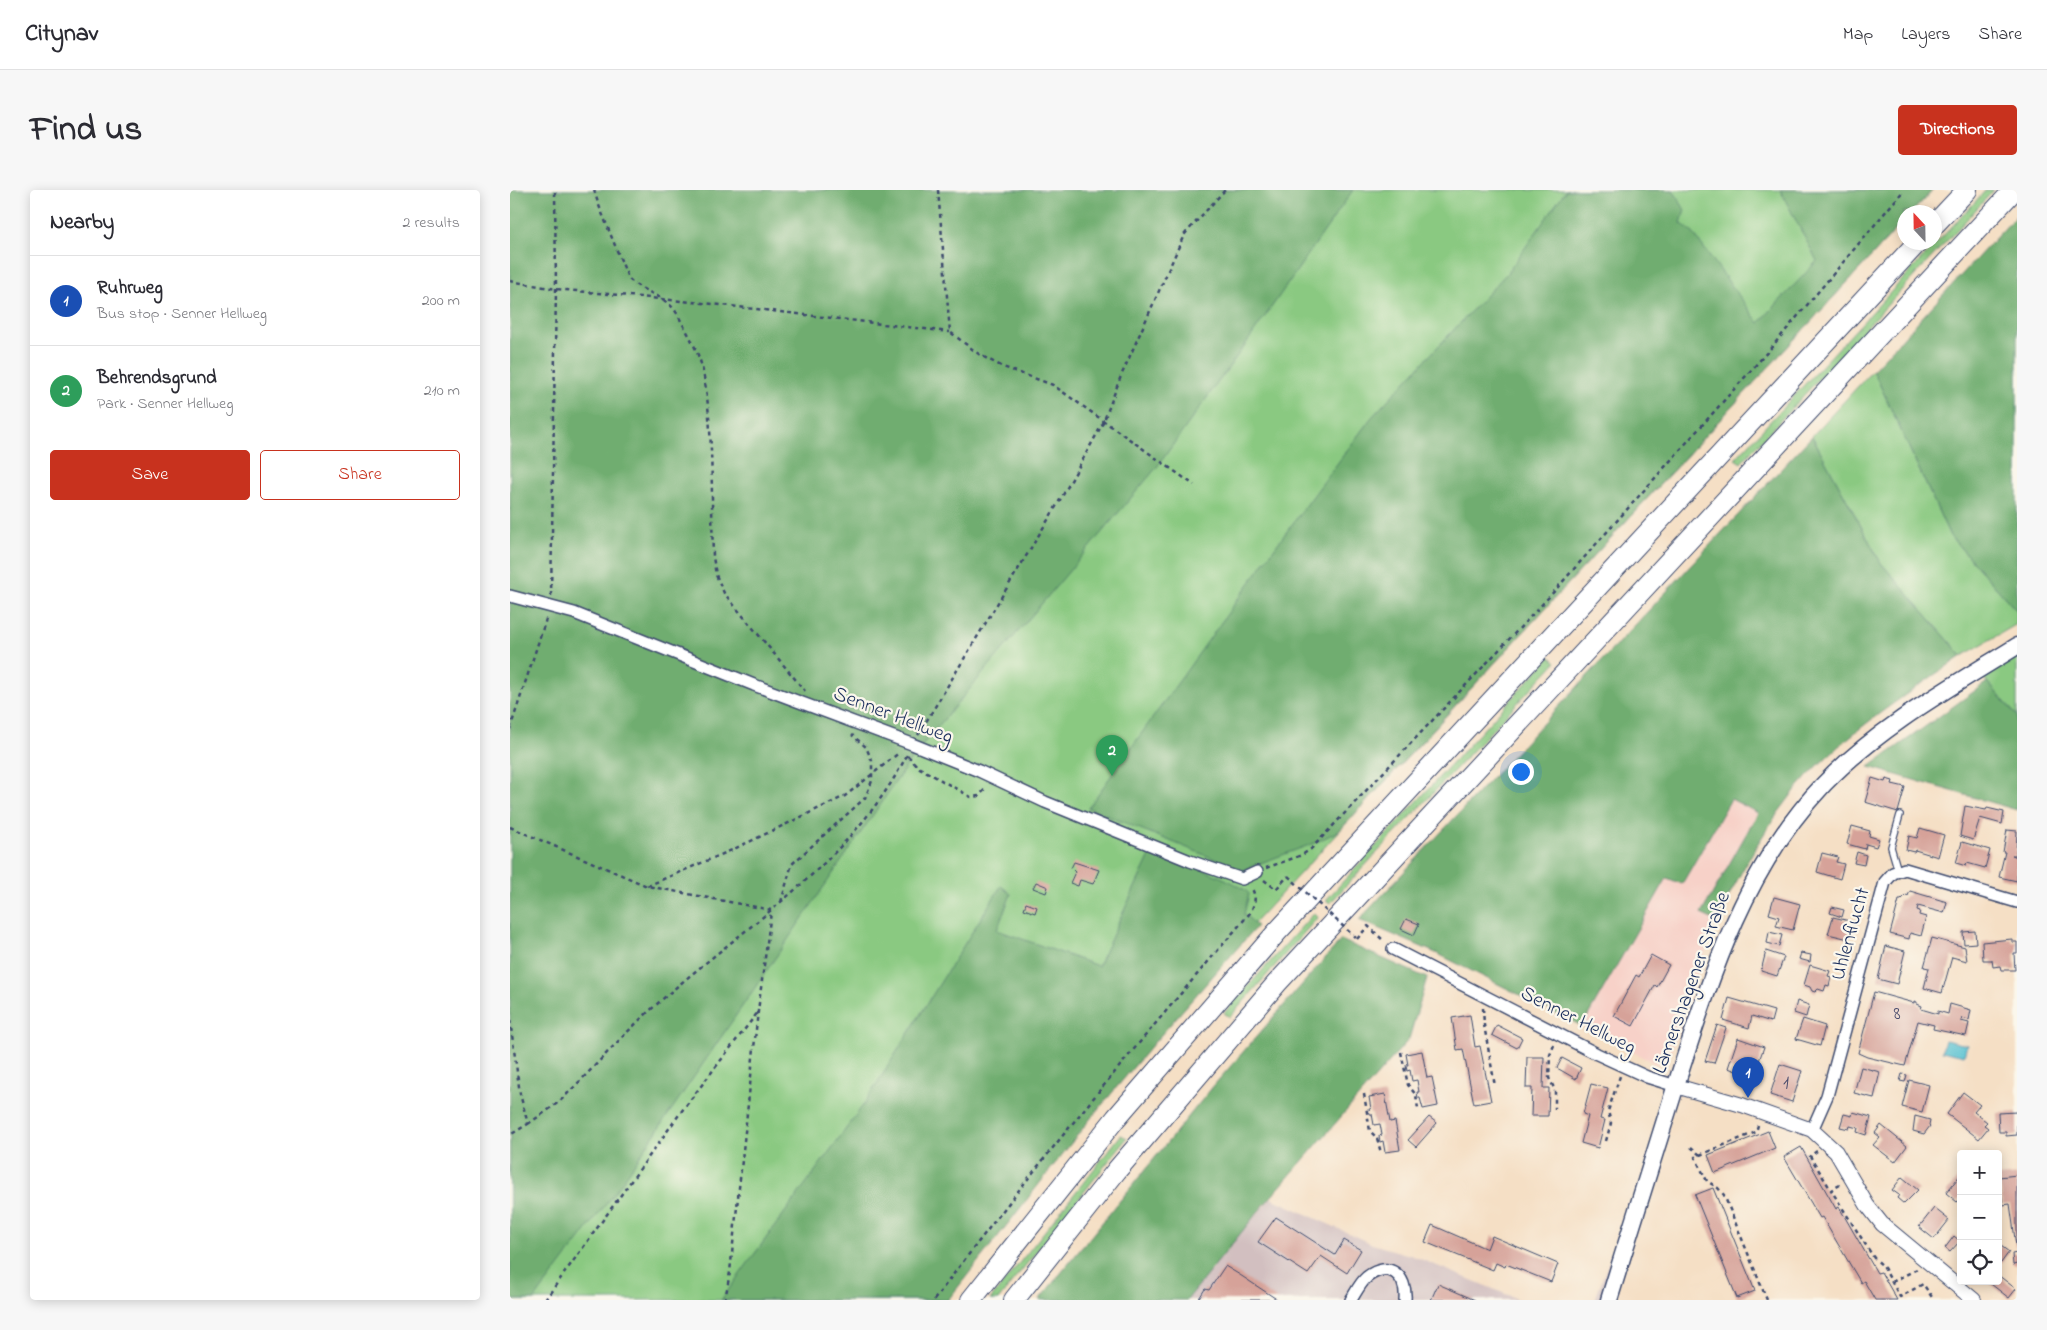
<!DOCTYPE html>
<meta charset="utf-8">
<style>
body{margin:0;font-family:"Indie Flower",sans-serif;background:#f7f7f7;color:#2b2b33}
.controls{position:absolute;right:15px;bottom:15px;display:grid;overflow:hidden;border-radius:5px;box-shadow:0 2px 12px #0003}
.controls button{width:45px;height:45px;display:grid;place-items:center;padding:0;border:0;border-bottom:1px solid #e1e1e2;background:#fff;color:#2b2b33;font:25px sans-serif}
.compass{position:absolute;left:1387px;top:15px;width:45px;height:45px;border-radius:50%;background:#fff;box-shadow:0 2px 12px #0003;rotate:338deg}
.you{position:absolute;left:1010px;top:581px;width:18px;height:18px;margin:-12px;border:4px solid #fff;border-radius:50%;background:#1a73e8;box-shadow:0 0 0 8px #1a73e833}
.badge{display:grid;place-items:center;width:32px;height:32px;border-radius:50%;background:#c8321e;color:#fff;font-size:16px;font-weight:700}
.pin{position:absolute;translate:-50% -41px;filter:drop-shadow(0 1px 2px #0008)}
.pin::after{content:'';position:absolute;top:26px;width:18px;height:15px;background:inherit;clip-path:polygon(0 0,100% 0,50% 100%)}
.list{margin:0;padding:0;list-style:none}
h2{display:flex;justify-content:space-between;align-items:center;height:65px;margin:0;padding:0 20px;font-size:21px}
h2 small{font-size:16px;font-weight:400;color:#7c7c81}
.list li{display:grid;grid-template-columns:32px 1fr auto;gap:15px;align-items:center;box-sizing:border-box;height:90px;padding:0 20px;border-top:1px solid #e1e1e2}
.list b{display:block;font-size:19px;white-space:nowrap}
.list p{margin:0;font-size:16px;white-space:nowrap;color:#7c7c81}
.list em{font-size:16px;font-style:normal;color:#7c7c81}
.actions{display:flex;gap:10px;padding:15px 20px}
.actions a{flex:1;padding:11px 0;border:1px solid #c8321e;border-radius:5px;text-align:center;font-size:18px;color:#c8321e}
.actions .main{background:#c8321e;color:#fff}
.icon{flex:none;width:28px;height:28px;fill:none;stroke:currentColor;stroke-width:2;stroke-linecap:round;stroke-linejoin:round}
.map{position:relative;flex:none;width:1507px;height:1110px;overflow:hidden;border-radius:5px}
header{display:flex;align-items:center;gap:30px;box-sizing:border-box;height:70px;padding:0 25px;background:#fff;border-bottom:1px solid #e1e1e2}
header strong{font-size:24px}
nav{display:flex;gap:28px;margin-inline-start:auto;font-size:18px}
.intro{display:flex;align-items:center;justify-content:space-between;box-sizing:border-box;height:120px;padding:0 30px}
h1{margin:0;font-size:35px}
.button{padding:12px 22px;border-radius:5px;background:#c8321e;color:#fff;font-size:18px;font-weight:700}
main{display:flex;gap:30px;padding:0 30px}
aside{flex:1;background:#fff;border-radius:5px;box-shadow:0 2px 12px #0003}
.map>svg:first-child{display:block}
</style>
<header>
<strong>Citynav</strong>
<nav><a>Map</a><a>Layers</a><a>Share</a></nav>
</header>
<div class="intro"><h1>Find us</h1><a class="button">Directions</a></div>
<main>
<aside>
<h2>Nearby<small>2 results</small></h2>
<ul class="list">
<li><span class="badge" style="background:#1a4fb4">1</span><div><b>Ruhrweg</b><p>Bus stop · Senner Hellweg</p></div><em>200 m</em></li>
<li><span class="badge" style="background:#2e9e5b">2</span><div><b>Behrendsgrund</b><p>Park · Senner Hellweg</p></div><em>210 m</em></li>
</ul>
<div class="actions"><a class="main">Save</a><a>Share</a></div>
</aside>
<div class="map">
<svg width="1507" height="1110" viewBox="0 0 1507 1110">
<rect width="100%" height="100%" fill="#fbf7ec"/>
<filter id="ink" filterUnits="userSpaceOnUse"><feTurbulence type="fractalNoise" baseFrequency=".02" numOctaves="2"/><feDisplacementMap in="SourceGraphic" scale="10" xChannelSelector="R" yChannelSelector="G"/><feConvolveMatrix kernelMatrix="1 2 1 2 8 2 1 2 1" color-interpolation-filters="sRGB"/></filter>
<filter id="wash" filterUnits="userSpaceOnUse"><feTurbulence type="fractalNoise" baseFrequency=".0096" numOctaves="4" result="noise"/><feDisplacementMap in="SourceGraphic" scale="20" xChannelSelector="R" yChannelSelector="G"/><feGaussianBlur stdDeviation="1.12" result="paint"/><feColorMatrix in="noise" values="0 0 0 0 0 0 0 0 0 0 0 0 0 0 0 0 0 1.4 0 .05"/><feComposite in="paint" operator="in"/></filter>
<g filter="url(#wash)">
<rect width="100%" height="100%" fill="#f5dfc5"/>
<path fill="#f7d1c8" d="M 1221,609 L 1248,623 L 1192,724 L 1206,731 L 1162,859 L 1156,870 L 1146,874 L 1072,836 L 1157,688 L 1172,694 Z"/>
<path fill="#d2bfc0" d="M 761,1008 L 862,1054 L 903,1066 L 1010,1110 L 677,1110 L 726,1048 Z
M 1115,1026 L 1090,1110 L 1085,1110 Z"/>
<path fill="#8ac981" stroke="#527c70" d="M 707,0 L 1423,0 L 1402,22 L 1394,22 L 1394,31 L 636,850 L 429,1110 L 0,1110 L 0,941 Z
M 1476,0 L 1484,0 L 1231,273 L 1225,269 Z
M 1363,180 L 1440,346 L 1507,421 L 1507,434 L 1452,466 L 1371,373 L 1302,246 Z
M 1507,465 L 1507,526 L 1472,486 Z
M 1040,467 L 1046,472 L 820,713 L 816,710 Z
M 804,723 L 808,727 L 720,827 L 714,823 Z
M 611,945 L 617,948 L 488,1110 L 480,1110 Z"/>
<path fill="#6fad6f" stroke="#456e66" d="M 0,0 L 843,0 L 740,148 L 647,277 L 404,565 L 108,998 L 24,1110 L 0,1110 Z
M 1056,0 L 1163,0 L 1175,20 L 1171,33 L 1183,43 L 1249,133 L 1307,71 L 1270,0 L 1423,0 L 1402,22 L 1394,22 L 1394,31 L 829,641 L 802,654 L 732,680 L 578,618 L 766,356 L 861,228 L 998,82 Z
M 1507,25 L 1507,421 L 1440,346 L 1363,180 Z
M 1302,246 L 1371,373 L 1452,466 C 1394,506 1323,551 1280,607 C 1250,645 1228,688 1206,731 L 1191,724 L 1248,623 L 1221,609 L 1172,694 L 1157,688 L 1072,836 L 928,764 L 849,730 Z
M 1477,492 L 1507,526 L 1507,620 L 1359,577 Z
M 642,661 C 660,668 731,691 739,704 L 734,724 L 747,736 L 643,854 L 581,928 L 438,1110 L 211,1110 L 354,914 L 491,696 L 501,704 L 487,740 L 588,776 Z
M 831,750 L 917,788 L 899,849 L 747,1023 L 677,1110 L 529,1110 L 705,894 Z"/>
<path fill="#55c0d0" stroke="#387897" d="M 1435,850 L 1457,855 L 1454,866 L 1432,861 Z"/>
<g id="blocks">
<path fill="#d6a299" d="M 1362,588 L 1375,592 L 1376,589 L 1383,591 L 1382,594 L 1395,597 L 1388,622 L 1355,612 Z
M 1455,616 L 1476,620 L 1477,618 L 1494,622 L 1492,634 L 1470,628 L 1463,650 L 1450,646 Z
M 1342,636 L 1360,641 L 1359,646 L 1369,649 L 1366,657 L 1356,654 L 1355,659 L 1337,654 Z
M 1410,638 L 1434,645 L 1428,667 L 1405,660 L 1404,662 L 1396,660 L 1399,646 L 1407,648 Z
M 1497,640 L 1507,641 L 1506,665 L 1502,665 L 1507,667 L 1507,691 L 1489,687 L 1495,662 L 1493,662 Z
M 1452,652 L 1480,660 L 1475,678 L 1457,673 L 1456,676 L 1446,673 Z
M 1347,662 L 1356,665 L 1354,675 L 1344,673 Z
M 1312,663 L 1328,667 L 1326,672 L 1334,674 L 1330,689 L 1307,682 Z
M 564,672 L 589,680 L 583,694 L 570,690 L 568,696 L 560,693 L 565,682 L 561,678 Z
M 526,692 L 538,697 L 536,703 L 523,698 Z
M 1400,701 L 1437,712 L 1434,723 L 1408,716 L 1407,720 L 1410,721 L 1409,725 L 1416,727 L 1411,746 L 1400,743 L 1399,749 L 1380,744 L 1389,710 L 1391,710 L 1396,705 L 1398,706 Z
M 1264,707 L 1290,714 L 1283,740 L 1266,736 L 1269,727 L 1259,724 Z
M 516,713 L 527,717 L 525,723 L 514,719 Z
M 1322,717 L 1334,720 L 1332,727 L 1320,723 Z
M 1323,727 L 1344,732 L 1339,749 L 1318,744 Z
M 896,729 L 909,734 L 904,745 L 891,739 Z
M 1465,741 L 1466,753 L 1454,754 L 1453,742 Z
M 1259,742 L 1272,745 L 1269,756 L 1257,753 Z
M 1422,748 L 1455,757 L 1457,771 L 1442,767 L 1432,803 L 1414,798 L 1419,778 L 1414,777 Z
M 1502,749 L 1502,752 L 1507,752 L 1507,763 L 1504,763 L 1505,780 L 1491,780 L 1490,776 L 1483,777 L 1482,770 L 1473,770 L 1472,752 Z
M 1376,756 L 1395,761 L 1387,794 L 1368,789 Z
M 1256,761 L 1274,767 L 1267,786 L 1251,781 Z
M 1291,763 L 1301,765 L 1300,772 L 1289,769 Z
M 1141,765 L 1159,775 L 1147,797 L 1145,795 L 1123,836 L 1104,826 L 1126,785 L 1129,787 Z
M 1300,775 L 1320,781 L 1318,786 L 1321,787 L 1319,796 L 1316,795 L 1314,801 L 1308,799 L 1305,802 L 1302,801 L 1300,797 L 1294,795 Z
M 1364,802 L 1404,813 L 1404,811 L 1407,812 L 1407,814 L 1412,816 L 1411,819 L 1428,824 L 1428,821 L 1438,824 L 1440,814 L 1461,820 L 1459,830 L 1452,828 L 1451,831 L 1459,833 L 1456,846 L 1423,839 L 1424,835 L 1408,831 L 1395,876 L 1357,867 L 1348,863 Z
M 1219,808 L 1264,821 L 1261,832 L 1242,826 L 1239,838 L 1213,830 Z
M 1287,811 L 1299,815 L 1296,827 L 1284,823 Z
M 960,825 L 965,857 L 970,856 L 981,911 L 964,914 L 953,859 L 947,860 L 942,828 Z
M 1293,829 L 1315,836 L 1310,856 L 1286,849 Z
M 987,835 L 1012,848 L 1007,858 L 982,845 Z
M 1207,835 L 1216,838 L 1204,873 L 1195,871 Z
M 1228,848 L 1254,857 L 1243,887 L 1218,878 Z
M 912,861 L 917,888 L 922,887 L 928,916 L 913,919 L 910,908 L 908,908 L 907,902 L 909,902 L 907,890 L 902,891 L 900,880 L 897,881 L 896,875 L 898,875 L 896,864 Z
M 1017,867 L 1034,867 L 1033,898 L 1039,898 L 1038,926 L 1021,926 L 1022,898 L 1016,898 Z
M 1052,868 L 1071,878 L 1066,889 L 1047,878 Z
M 1270,874 L 1292,881 L 1282,912 L 1260,905 Z
M 1351,877 L 1370,882 L 1364,908 L 1344,903 Z
M 1392,884 L 1397,885 L 1395,892 L 1390,891 Z
M 1399,890 L 1419,895 L 1412,922 L 1392,917 Z
M 1081,894 L 1098,898 L 1090,929 L 1095,930 L 1088,958 L 1071,953 L 1078,926 L 1073,924 Z
M 1453,902 L 1470,915 L 1464,922 L 1477,932 L 1474,935 L 1478,938 L 1469,949 L 1437,924 Z
M 875,904 L 880,932 L 885,931 L 890,960 L 875,962 L 873,951 L 870,952 L 869,946 L 872,945 L 870,934 L 864,935 L 862,924 L 860,924 L 859,919 L 861,919 L 859,907 Z
M 1343,922 L 1361,927 L 1356,945 L 1347,942 L 1348,938 L 1340,936 L 1339,939 L 1330,937 L 1334,924 L 1342,926 Z
M 1507,922 L 1507,945 L 1496,946 L 1496,942 L 1489,942 L 1488,923 Z
M 1405,926 L 1420,930 L 1419,935 L 1420,936 L 1414,944 L 1403,941 Z
M 919,927 L 927,933 L 906,957 L 898,950 Z
M 1371,935 L 1397,956 L 1385,972 L 1363,955 L 1370,947 L 1365,943 Z
M 1258,941 L 1265,958 L 1205,983 L 1198,965 Z
M 1291,957 L 1326,1019 L 1329,1017 L 1367,1083 L 1371,1082 L 1387,1110 L 1365,1110 L 1354,1091 L 1351,1093 L 1312,1027 L 1310,1028 L 1274,967 Z
M 1451,984 L 1451,1007 L 1447,1012 L 1436,1003 Z
M 1507,985 L 1507,1056 L 1506,1056 L 1500,1014 L 1493,1015 L 1489,987 Z
M 1392,987 L 1408,1000 L 1394,1014 L 1387,1008 L 1389,1005 L 1382,1000 Z
M 1203,998 L 1245,1101 L 1227,1108 L 1185,1005 Z
M 1424,1018 L 1439,1030 L 1424,1049 L 1409,1037 Z
M 766,1027 L 825,1065 L 834,1050 L 851,1060 L 837,1083 L 811,1066 L 798,1084 L 748,1052 Z
M 922,1035 L 977,1059 L 982,1046 L 1048,1074 L 1041,1092 L 996,1074 L 995,1077 L 986,1073 L 983,1080 L 915,1052 Z
M 1444,1046 L 1450,1051 L 1440,1062 L 1435,1058 Z
M 1491,1056 L 1499,1062 L 1491,1073 L 1488,1071 L 1488,1059 Z
M 1507,1063 L 1507,1074 L 1503,1075 L 1502,1064 Z
M 715,1076 L 730,1085 L 768,1110 L 688,1110 L 695,1099 L 699,1100 Z
M 1488,1085 L 1506,1099 L 1499,1108 L 1477,1091 L 1488,1091 Z
M 928,1094 L 965,1110 L 921,1110 Z"/>
</g>
</g>
<g filter="url(#ink)">
<use href="#blocks" fill-opacity="0" stroke="#3c496d" stroke-width="1"/>
<g fill="none" stroke-linecap="round" stroke-linejoin="round">
<g stroke="#3c496d" stroke-width="8">
<path id="service" d="M 1388,681 L 1381,657 L 1390,625"/>
</g>
<g stroke="#3c496d" stroke-width="14">
<path id="minor" d="M 0,406 L 64,423 L 244,495 L 402,554 L 469,581 L 535,612 L 680,671 L 732,689 L 747,682
M 883,759 L 1087,864 L 1137,887 L 1166,896
M 1302,940 L 1317,906 L 1375,692 L 1383,683 L 1395,679 L 1507,712
M 841,1110 C 846,1102 850,1093 857,1087 C 879,1070 897,1085 895,1110"/>
</g>
<g stroke="#3c496d" stroke-width="16">
<path id="tertiary" d="M 1166,896 L 1232,915 L 1302,940 L 1326,962 L 1357,1015 L 1372,1034 L 1464,1110"/>
</g>
<g stroke="#3c496d" stroke-width="19">
<path id="secondary" d="M 1099,1110 C 1121,1038 1144,966 1166,895 C 1201,786 1234,678 1314,594 C 1369,537 1441,497 1507,456"/>
</g>
<g stroke="#3c496d" stroke-width="22">
<path id="motorway" d="M 1424,35 L 1457,0
M 461,1110 L 606,928 L 767,742 L 1408,52
M 504,1110 L 607,980 L 767,793 L 1504,0"/>
</g>
<path stroke="#3c496d" stroke-width="2.5" stroke-dasharray="4 4" stroke-linecap="butt" d="M 84,0 L 88,13 L 118,88 C 130,101 148,103 160,115 C 165,119 168,125 171,131 C 181,148 191,167 194,187 C 204,243 201,310 203,367 L 206,385 L 214,403 L 295,501
M 428,0 L 440,142 L 470,165 L 493,177 L 543,195 L 684,295
M 0,91 L 46,99 L 203,114 L 440,142
M 41,406 L 46,99 L 45,0
M 0,539 L 37,426
M 408,545 L 553,305 L 593,233 L 611,186 L 674,45 L 715,0
M 398,566 L 408,577 L 461,607 L 469,606 L 477,597
M 0,637 L 137,696 L 261,720
M 756,678 L 792,665 L 801,659 L 1039,407 L 1260,159 L 1394,0
M 754,690 L 766,699 L 778,686
M 137,696 L 222,660 L 335,606 L 390,562
M 271,712 L 282,674 L 355,608 L 362,591 L 362,571 L 356,557 L 342,545
M 847,749 L 858,736 L 874,751
M 973,818 L 974,835 L 985,896
M 0,830 L 10,904 L 18,934 L 0,945
M 1044,855 L 1040,865 L 1039,888 L 1045,900 L 1045,919
M 891,862 L 898,895 L 906,905 L 908,919
M 854,904 L 860,941 L 867,948 L 871,963
M 18,934 C 29,926 42,918 52,909 C 80,882 106,852 135,825 C 225,741 339,678 397,565
M 1248,935 L 1246,942 L 1185,967 L 1197,991 L 1208,998 L 1214,1005 L 1257,1110
M 1096,951 L 1101,933 L 1098,921 L 1110,886
M 1181,957 L 1190,965
M 1307,961 L 1300,966 L 1321,1000
M 1330,995 L 1321,1000 L 1364,1068 L 1373,1076 L 1390,1107 L 1413,1094 L 1424,1110
M 1382,1092 L 1407,1079
M 35,1110 L 171,922 L 248,822
M 215,1110 L 220,1082 L 248,821 L 261,722
M 424,1110 C 524,977 631,849 740,723 C 745,713 747,707 741,697"/>
<use href="#service" stroke="#fff" stroke-width="5.5"/>
<use href="#minor" stroke="#fff" stroke-width="11"/>
<use href="#tertiary" stroke="#fff" stroke-width="14"/>
<use href="#secondary" stroke="#fff" stroke-width="16"/>
<use href="#motorway" stroke="#fff" stroke-width="20"/>
<path stroke="#3c496d" stroke-width="2.5" stroke-dasharray="4 4" stroke-linecap="butt" d="M 778,686 L 847,749"/>
</g>
</g>
<g text-anchor="middle" dominant-baseline="central" stroke-width="4.5" stroke-linejoin="round" paint-order="stroke">
<g font-size="19" fill="#4a4c6d">
<text x="1387" y="824">8</text>
<text x="1276" y="893">1</text>
</g>
<g font-size="21" fill="#1b2f5e" stroke="#fbf7ec">
<text transform="translate(383 526) rotate(21)">Senner Hellweg</text>
<text transform="translate(1341 744) rotate(-74)">Uhlenflucht</text>
<text transform="translate(1182 793) rotate(-70)">Lämershagener Straße</text>
<text transform="translate(1068 831) rotate(27)">Senner Hellweg</text>
</g>
</g>
</svg>
<div class="controls">
<button>+</button>
<button>−</button>
<button><svg class="icon" aria-label="locate" viewBox="0 0 24 24"><circle cx="12" cy="12" r="6"/><path d="M12 2v4M12 18v4M2 12h4M18 12h4"/></svg></button>
</div>
<svg class="compass" viewBox="-18 -18 36 36"><path d="M0-13l5 13h-10z" fill="#e53935"/><path d="M0 13l5-13h-10z" fill="#7c7c81"/></svg>
<div class="you"></div>
<div class="pin badge" style="left:1238px;top:908px;background:#1a4fb4">1</div>
<div class="pin badge" style="left:602px;top:586px;background:#2e9e5b">2</div>
</div>
</main>
